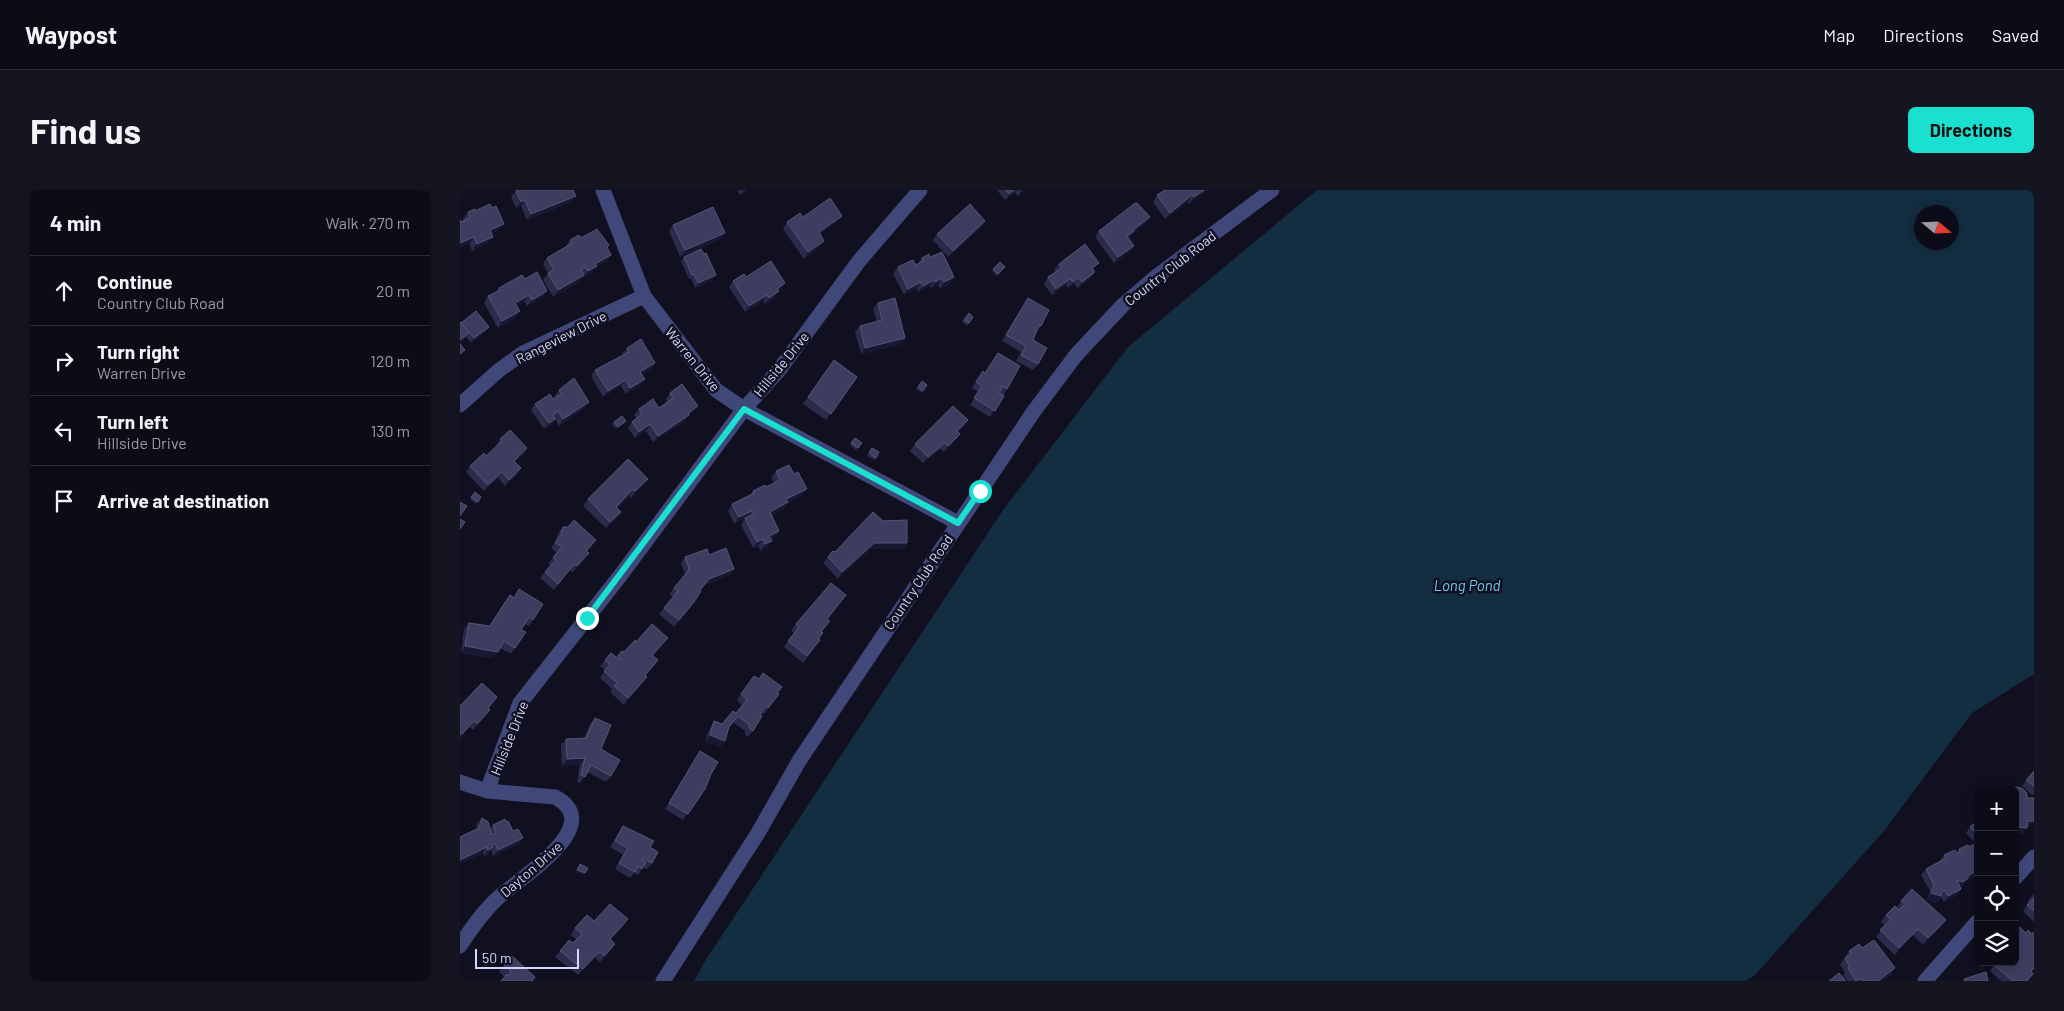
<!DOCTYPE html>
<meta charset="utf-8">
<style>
body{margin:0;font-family:Barlow,sans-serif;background:#151521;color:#f1f3f6}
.controls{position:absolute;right:15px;bottom:15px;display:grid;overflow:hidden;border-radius:8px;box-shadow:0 2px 8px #0003}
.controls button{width:45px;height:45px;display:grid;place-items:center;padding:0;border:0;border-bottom:1px solid #2c2c37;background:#0c0c18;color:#f1f3f6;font:25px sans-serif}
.compass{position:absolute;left:1454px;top:15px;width:45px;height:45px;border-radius:50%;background:#0c0c18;box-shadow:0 2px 8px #0003;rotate:109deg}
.scale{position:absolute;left:15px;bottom:12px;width:104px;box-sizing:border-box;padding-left:5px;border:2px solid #d4d6fa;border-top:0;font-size:14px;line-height:18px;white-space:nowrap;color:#d4d6fa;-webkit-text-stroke:4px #101020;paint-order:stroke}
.stop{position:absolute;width:15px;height:15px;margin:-11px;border:4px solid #1ae0d1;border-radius:50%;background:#fff}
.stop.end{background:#1ae0d1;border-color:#fff;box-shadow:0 1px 5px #0008}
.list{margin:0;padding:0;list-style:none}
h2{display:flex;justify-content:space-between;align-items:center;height:65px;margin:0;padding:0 20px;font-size:21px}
h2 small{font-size:16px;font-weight:400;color:#9a9ba2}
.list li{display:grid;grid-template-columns:32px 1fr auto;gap:15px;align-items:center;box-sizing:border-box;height:70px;padding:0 20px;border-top:1px solid #2c2c37}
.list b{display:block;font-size:19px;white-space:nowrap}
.list p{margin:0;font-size:16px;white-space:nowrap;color:#9a9ba2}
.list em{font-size:16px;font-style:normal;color:#9a9ba2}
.icon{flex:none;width:28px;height:28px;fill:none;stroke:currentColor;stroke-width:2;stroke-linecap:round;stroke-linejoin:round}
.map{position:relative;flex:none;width:1574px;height:791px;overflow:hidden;border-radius:8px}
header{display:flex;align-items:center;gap:30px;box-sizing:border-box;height:70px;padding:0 25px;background:#0c0c18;border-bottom:1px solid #2c2c37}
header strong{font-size:24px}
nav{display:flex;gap:28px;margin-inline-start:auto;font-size:18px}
.intro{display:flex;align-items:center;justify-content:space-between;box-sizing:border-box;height:120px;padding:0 30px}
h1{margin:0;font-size:35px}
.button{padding:12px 22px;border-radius:8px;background:#1ae0d1;color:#111;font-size:18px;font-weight:700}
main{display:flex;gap:30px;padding:0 30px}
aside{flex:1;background:#0c0c18;border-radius:8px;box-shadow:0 2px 8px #0003}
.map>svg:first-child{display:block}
</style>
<header>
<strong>Waypost</strong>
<nav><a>Map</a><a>Directions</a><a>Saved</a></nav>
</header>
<div class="intro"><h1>Find us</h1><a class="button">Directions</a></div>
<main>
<aside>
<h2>4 min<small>Walk · 270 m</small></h2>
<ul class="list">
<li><svg class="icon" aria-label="ahead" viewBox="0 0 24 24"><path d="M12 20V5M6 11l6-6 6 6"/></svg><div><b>Continue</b><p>Country Club Road</p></div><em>20 m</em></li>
<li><svg class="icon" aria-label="right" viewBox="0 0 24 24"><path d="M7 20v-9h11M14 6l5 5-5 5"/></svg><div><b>Turn right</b><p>Warren Drive</p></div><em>120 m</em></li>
<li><svg class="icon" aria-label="left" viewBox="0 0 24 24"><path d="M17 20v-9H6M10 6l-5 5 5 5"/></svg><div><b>Turn left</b><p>Hillside Drive</p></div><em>130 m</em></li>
<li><svg class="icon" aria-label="arrive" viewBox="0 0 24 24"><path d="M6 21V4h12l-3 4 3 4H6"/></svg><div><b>Arrive at destination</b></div></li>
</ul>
</aside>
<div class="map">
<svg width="1574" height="791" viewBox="0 0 1574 791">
<rect width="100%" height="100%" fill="#101020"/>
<path fill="#132d41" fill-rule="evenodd" d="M 857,0 L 1574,0 L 1574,484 L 1512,523 L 1424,641 L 1295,785 L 1286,791 L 234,791 L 245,771 L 543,320 L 668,157 ZM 1462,22 L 1492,22 L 1492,52 L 1462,52 Z"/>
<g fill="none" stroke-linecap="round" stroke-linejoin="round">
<path stroke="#40487a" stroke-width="15" d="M 143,0 L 184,106 L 256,200 L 284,219 L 498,333
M 0,215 L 38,181 L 63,163 L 184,106
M 0,592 L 27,601 L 95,607 C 148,635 60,688 39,707 C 23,721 11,739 0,756
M 27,601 L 60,513 L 160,386 L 284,219 L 319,180 L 399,71 L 460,0
M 1555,688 L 1574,667
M 203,791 L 298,643 L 339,571 L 574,221 L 616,165 L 663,115 L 697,86 L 812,0
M 1465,791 L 1518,731"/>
</g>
<path fill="#2c2b4c" d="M 277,0 L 286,0 L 280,5 Z
M 537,0 L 565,0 L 558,6 L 555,2 L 545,10 Z
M 705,0 L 748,0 L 729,14 L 728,12 L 705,29 L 693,12 L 697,5 Z
M 56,1 L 111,12 L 67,30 L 61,16 L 56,18 L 51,7 Z
M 15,21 L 39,40 L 31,44 L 28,53 L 12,61 L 1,32 L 4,30 L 3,29 L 8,22 Z
M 382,26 L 377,32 L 360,44 L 364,51 L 360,57 L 344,69 L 323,39 L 327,32 L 343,27 Z
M 690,27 L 685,34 L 674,42 L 669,48 L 669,62 L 654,73 L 635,47 L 639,41 Z
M 213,35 L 260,49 L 220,67 L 209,41 Z
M 521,37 L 488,67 L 473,50 L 477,44 Z
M 121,48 L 149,55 L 147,58 L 151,65 L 147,71 L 136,77 L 132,82 L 123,87 L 120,91 L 93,107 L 83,90 L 88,83 L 83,74 L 87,68 L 106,57 L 106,56 L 110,50 Z
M 224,67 L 253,90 L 235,98 L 231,88 L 229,89 L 221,71 Z
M 470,67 L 490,94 L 480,99 L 478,95 L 471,98 L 470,96 L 458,102 L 457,99 L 444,105 L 433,84 L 438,77 L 456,75 L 458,74 L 462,68 Z
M 599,74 L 634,80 L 631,88 L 618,98 L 614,94 L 608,98 L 606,95 L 592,105 L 584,94 L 588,87 L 596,82 L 594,80 Z
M 545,77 L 537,86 L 532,81 L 533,79 Z
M 286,87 L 321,99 L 318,101 L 314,108 L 305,114 L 303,111 L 285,122 L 269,97 L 273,91 Z
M 39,98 L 83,107 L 67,116 L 64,111 L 56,116 L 60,121 L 55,128 L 38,138 L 24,113 L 28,106 L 36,102 Z
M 568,108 L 581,136 L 576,142 L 573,150 L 578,174 L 573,180 L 556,171 L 561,162 L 542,151 Z
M 418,113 L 445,148 L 441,154 L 401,164 L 395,142 L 400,136 L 417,132 L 413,119 Z
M 509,123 L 513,127 L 507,136 L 502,132 Z
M 0,132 L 1,133 L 26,141 L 11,153 L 6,147 L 0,153 Z
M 167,158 L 191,180 L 182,185 L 180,196 L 166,204 L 161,196 L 143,207 L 131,186 L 135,180 L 163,165 L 162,164 Z
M 374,170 L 397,187 L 366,230 L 343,214 Z
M 523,181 L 547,199 L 530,227 L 510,215 L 518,202 L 512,198 Z
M 462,191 L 467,195 L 462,203 L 456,199 Z
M 99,200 L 129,212 L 124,218 L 99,236 L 95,229 L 91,235 L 84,239 L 71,220 L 75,214 L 93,209 L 96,208 L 95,206 Z
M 210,203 L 233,222 L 228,226 L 225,231 L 193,252 L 186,241 L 175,248 L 168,238 L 172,232 L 177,229 L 174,225 L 179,219 L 199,218 L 207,212 L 206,209 Z
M 508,230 L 503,237 L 498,242 L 496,251 L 484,262 L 480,259 L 463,273 L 450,261 L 455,254 Z
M 154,232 L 164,233 L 156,239 L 152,234 Z
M 395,248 L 402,253 L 396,260 L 390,255 Z
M 40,249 L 67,258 L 63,265 L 55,272 L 61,278 L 57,285 L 45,296 L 38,288 L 24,301 L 6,282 L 10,276 L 26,266 L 37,257 L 36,256 Z
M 412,258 L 419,262 L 415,270 L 407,266 Z
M 316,281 L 342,305 L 328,313 L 323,319 L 312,325 L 319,341 L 315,347 L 311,349 L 312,351 L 307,357 L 301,361 L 298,356 L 293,358 L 281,335 L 285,328 L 288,327 L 274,334 L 268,321 L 272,314 L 290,306 L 293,301 L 306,297 L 314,293 L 311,288 Z
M 183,295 L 171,308 L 169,306 L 157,318 L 156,328 L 146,338 L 123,316 L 128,309 Z
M 15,302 L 21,307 L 16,314 L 10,309 Z
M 103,337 L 132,356 L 127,361 L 124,369 L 112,383 L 110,380 L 94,400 L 80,388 L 90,375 L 88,374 L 97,363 L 91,358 L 97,350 L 96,349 L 98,344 Z
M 447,353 L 443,359 L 410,359 L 378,389 L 363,373 L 368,367 L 375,362 Z
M 249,365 L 270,385 L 245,395 L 240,401 L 230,418 L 214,437 L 199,424 L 213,407 L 209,404 L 224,386 L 225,384 L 221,373 L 225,367 Z
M 386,405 L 367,429 L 370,431 L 362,442 L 359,449 L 360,450 L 343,473 L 324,457 L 334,443 L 331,441 L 336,434 Z
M 45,411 L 73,430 L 69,436 L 65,434 L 61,440 L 66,442 L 51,464 L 40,458 L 33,468 L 1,463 L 4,439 L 9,433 L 29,436 Z
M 176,452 L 203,454 L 193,466 L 194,477 L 185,486 L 187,487 L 182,493 L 164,515 L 150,502 L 152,499 L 140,488 L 145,480 L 140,476 L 145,470 L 156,467 L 162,461 L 164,462 Z
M 317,503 L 314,511 L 304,524 L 302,523 L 293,541 L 288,547 L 285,545 L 285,541 L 273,532 L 268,538 L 265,551 L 260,557 L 245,551 L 250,538 L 254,531 L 262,534 L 276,523 L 282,516 L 277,510 L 281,504 Z
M 37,507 L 29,518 L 26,526 L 13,540 L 10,537 L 0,548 L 0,516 Z
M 135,528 L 141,559 L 151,586 L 146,592 L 127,582 L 120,593 L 117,592 L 120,574 L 102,576 L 101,555 L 106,549 L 124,548 L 130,534 Z
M 240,561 L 251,584 L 245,599 L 223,630 L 205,619 Z
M 1574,581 L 1574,604 L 1572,605 L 1562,596 Z
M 22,628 L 30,639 L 33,635 L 46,632 L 53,641 L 63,648 L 58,654 L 33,666 L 31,660 L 28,664 L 24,666 L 16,639 L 17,634 Z
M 1518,630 L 1518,656 L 1506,643 L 1510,637 Z
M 163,636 L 190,657 L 192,673 L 187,679 L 183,677 L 178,685 L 174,683 L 170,688 L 155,679 L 163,665 L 150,657 Z
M 1509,657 L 1518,660 L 1518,685 L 1516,685 L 1507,690 L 1503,696 L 1501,697 L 1501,699 L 1497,705 L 1484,712 L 1481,707 L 1477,713 L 1467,710 L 1470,701 L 1461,685 L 1466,679 L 1480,671 L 1484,665 L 1497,663 L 1499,659 Z
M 1574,703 L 1574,732 L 1563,721 L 1569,713 L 1568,711 Z
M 1441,711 L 1481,736 L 1463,755 L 1453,745 L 1435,765 L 1416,747 L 1425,736 L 1421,732 L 1426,725 L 1439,720 L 1440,720 L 1437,717 Z
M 168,729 L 163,736 L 151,749 L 155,754 L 151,760 L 140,772 L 135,768 L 132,770 L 118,785 L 95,767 L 100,761 L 113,753 L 116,749 L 111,745 L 115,738 L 134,731 Z
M 1555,733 L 1566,743 L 1572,744 L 1574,742 L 1574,779 L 1571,782 L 1568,791 L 1541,791 L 1530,781 L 1534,775 L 1555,772 Z
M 1402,758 L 1431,785 L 1422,791 L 1388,791 L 1383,785 L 1385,782 L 1380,775 L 1389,761 Z
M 44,775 L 73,791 L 45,787 L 39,782 Z"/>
<path fill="#191833" d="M 554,0 L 556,0 L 545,10 L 549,4 Z
M 562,0 L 565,0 L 558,6 Z
M 744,0 L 748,0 L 729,14 L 734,7 Z
M 732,5 L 728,12 L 705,29 L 710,23 Z
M 116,6 L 111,12 L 67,30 L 71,24 Z
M 65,10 L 61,16 L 56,18 L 61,12 Z
M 382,26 L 377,32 L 354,49 L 359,42 Z
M 690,27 L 685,34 L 674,42 L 670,48 L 663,53 L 673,40 Z
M 525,31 L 521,37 L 488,67 L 493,61 Z
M 44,34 L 39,40 L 25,47 L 30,40 Z
M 265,43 L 260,49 L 220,67 L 225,60 Z
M 14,47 L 9,54 L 0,58 L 0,53 Z
M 33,47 L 28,53 L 12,61 L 17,54 Z
M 364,51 L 360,57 L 344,69 L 348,62 Z
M 674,56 L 669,62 L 654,73 L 658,67 Z
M 151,65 L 147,71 L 136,77 L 132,82 L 123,87 L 128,81 L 135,74 Z
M 635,82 L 631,88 L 618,98 L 622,92 Z
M 124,85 L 120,91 L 93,107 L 98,100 Z
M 256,85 L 253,90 L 235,98 L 238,93 Z
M 494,87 L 490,94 L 480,99 L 484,92 Z
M 482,88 L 478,95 L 471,98 L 475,92 Z
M 619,88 L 614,94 L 608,98 L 613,92 Z
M 610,89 L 606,95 L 592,105 L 596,99 Z
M 474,90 L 470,96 L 458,102 L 463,96 Z
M 461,92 L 457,99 L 444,105 L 448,99 Z
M 325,93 L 321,99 L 312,105 L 317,99 Z
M 87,101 L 83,107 L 67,116 L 72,110 Z
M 319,101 L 314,108 L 305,114 L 309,108 Z
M 69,105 L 64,111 L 50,119 L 55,113 Z
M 307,105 L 303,111 L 285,122 L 289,116 Z
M 60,121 L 55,128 L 38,138 L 42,131 Z
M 29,137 L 26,141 L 11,153 L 14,148 Z
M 9,143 L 4,149 L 0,153 L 0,150 Z
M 445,148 L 441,154 L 401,164 L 405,158 Z
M 195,173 L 191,180 L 176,189 L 180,182 Z
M 185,189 L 180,196 L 166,204 L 170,198 Z
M 166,190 L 161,196 L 143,207 L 148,201 Z
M 129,212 L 124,218 L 99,236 L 103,229 Z
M 238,216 L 233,222 L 228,226 L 225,231 L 193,252 L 198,246 Z
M 95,229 L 91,235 L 84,239 L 89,233 Z
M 508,230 L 503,237 L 493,247 L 497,241 Z
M 190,234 L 186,241 L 175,248 L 179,242 Z
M 500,244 L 496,251 L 484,262 L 488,256 Z
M 485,253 L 480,259 L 463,273 L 468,267 Z
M 67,258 L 63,265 L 50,277 L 54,271 Z
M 61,278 L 57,285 L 45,296 L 49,290 Z
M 42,282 L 38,288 L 24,301 L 28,295 Z
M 188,289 L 183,295 L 171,308 L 175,301 Z
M 173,299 L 169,306 L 151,323 L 156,317 Z
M 347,299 L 342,305 L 328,313 L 323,319 L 306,328 L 310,322 L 326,309 Z
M 292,321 L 288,327 L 274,334 L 279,327 Z
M 161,322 L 156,328 L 146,338 L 150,332 Z
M 319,341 L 315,347 L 305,352 L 309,346 Z
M 303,349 L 298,356 L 293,358 L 297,352 Z
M 312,351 L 307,357 L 301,361 L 305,354 Z
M 414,353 L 447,353 L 443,359 L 410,359 L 378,389 L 382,382 Z
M 129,363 L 124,369 L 112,383 L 117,376 Z
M 274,379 L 270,385 L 245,395 L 236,406 L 249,389 Z
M 234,412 L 230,418 L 214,437 L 219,430 Z
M 208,448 L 188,472 L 192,465 Z
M 5,456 L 38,462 L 33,468 L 1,463 Z
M 198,470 L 194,477 L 180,491 L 185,485 Z
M 187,487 L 182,493 L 164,515 L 168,508 Z
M 30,520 L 26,526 L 13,540 L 17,534 Z
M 14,531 L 10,537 L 0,548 L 2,544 Z
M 250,545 L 265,551 L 260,557 L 245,551 Z
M 125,568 L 120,574 L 102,576 L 107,569 Z
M 1568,631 L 1574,631 L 1570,637 L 1563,637 Z
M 1556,637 L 1567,638 L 1563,644 L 1555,643 L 1555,638 Z
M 63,648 L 58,654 L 33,666 L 38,660 Z
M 35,654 L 28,664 L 24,666 L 32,655 Z
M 27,657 L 22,664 L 0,674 L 0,670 Z
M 117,680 L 125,683 L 124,686 L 115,682 Z
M 1518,680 L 1518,682 L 1516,685 L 1507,690 L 1503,696 L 1498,698 L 1497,690 Z
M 1501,699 L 1497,705 L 1484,712 L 1488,706 Z
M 1485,700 L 1477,713 L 1467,710 L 1471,703 L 1482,702 Z
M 168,729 L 163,736 L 146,755 L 150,749 Z
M 1486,730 L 1481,736 L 1463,755 L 1468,748 Z
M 1458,739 L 1453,745 L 1435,765 L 1439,758 Z
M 155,754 L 151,760 L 140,772 L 144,766 Z
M 140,762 L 135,768 L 132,770 L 118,785 L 123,779 L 137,764 Z
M 1435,778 L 1431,785 L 1422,791 L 1418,791 Z"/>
<path fill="#3e3d5f" stroke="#557" d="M 58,0 L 113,0 L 116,6 L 71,24 L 65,10 L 61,12 L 56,1 Z
M 546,0 L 554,0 L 549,4 Z
M 705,0 L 744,0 L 734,7 L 732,5 L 710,23 L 697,5 Z
M 370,8 L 382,26 L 359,42 L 364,51 L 348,62 L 327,32 L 340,23 L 343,27 Z
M 675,13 L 677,13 L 690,27 L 673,40 L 674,41 L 667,46 L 674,56 L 658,67 L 639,41 Z
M 30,14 L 32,18 L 36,16 L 44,34 L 30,40 L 33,47 L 17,54 L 14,47 L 0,53 L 0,30 L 1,32 L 10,28 L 8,22 L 15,19 L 15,21 Z
M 510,14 L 525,31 L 493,61 L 477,44 Z
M 253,17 L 265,43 L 225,60 L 213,35 Z
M 137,39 L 149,55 L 147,57 L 151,65 L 135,74 L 137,76 L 128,81 L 125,77 L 121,79 L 124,85 L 98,100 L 88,83 L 94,80 L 87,68 L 112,53 L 110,50 L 119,45 L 121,48 Z
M 625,54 L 639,73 L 632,78 L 635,82 L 622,92 L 619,88 L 613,92 L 610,89 L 596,99 L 588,87 L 602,78 L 599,74 Z
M 241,59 L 244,64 L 246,63 L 256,85 L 238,93 L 234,84 L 232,85 L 224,67 Z
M 482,62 L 494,87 L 484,92 L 482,88 L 475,92 L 474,90 L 463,96 L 461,92 L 448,99 L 438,77 L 453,70 L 456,75 L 463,71 L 462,68 L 469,64 L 470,67 Z
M 311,71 L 325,93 L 317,99 L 319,101 L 309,108 L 307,105 L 289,116 L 273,91 L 284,84 L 286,87 Z
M 540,72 L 545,77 L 538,84 L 533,79 Z
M 77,82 L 87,101 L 72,110 L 69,105 L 55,113 L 60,121 L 42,131 L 28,106 L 40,100 L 39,98 L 62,85 L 65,89 Z
M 435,108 L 445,148 L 405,158 L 400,136 L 422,130 L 418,113 Z
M 568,108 L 589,120 L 581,136 L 579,135 L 573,150 L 587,158 L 578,174 L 561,165 L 566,156 L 546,145 Z
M 16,121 L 29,137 L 14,148 L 1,133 Z
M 509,123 L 513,127 L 509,133 L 504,130 Z
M 0,132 L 9,143 L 0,150 Z
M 181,149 L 195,173 L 180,182 L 185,189 L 170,198 L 166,190 L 148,201 L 135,180 L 169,162 L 167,158 Z
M 0,154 L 5,160 L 0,164 Z
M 538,163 L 560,176 L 547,199 L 543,196 L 539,203 L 544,206 L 535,221 L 514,208 L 522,196 L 516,192 L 523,181 L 525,183 Z
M 374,170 L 397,187 L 371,224 L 348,207 Z
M 114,188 L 129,212 L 103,229 L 98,221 L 93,225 L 95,229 L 89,233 L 75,214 L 90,204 L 93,209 L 102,204 L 99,200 Z
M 462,191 L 467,195 L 463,201 L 458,197 Z
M 222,194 L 238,216 L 228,223 L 229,225 L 198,246 L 190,234 L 179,242 L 172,232 L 182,224 L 179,219 L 193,209 L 199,218 L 213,208 L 210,203 Z
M 493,216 L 508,230 L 497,241 L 500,244 L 488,256 L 485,253 L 468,267 L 455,254 Z
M 162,226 L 166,231 L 158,237 L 154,232 Z
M 50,240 L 67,258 L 54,271 L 61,278 L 49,290 L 42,282 L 28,295 L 10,276 L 24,263 L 26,266 L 42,251 L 40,249 Z
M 395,248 L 402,253 L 398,258 L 391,253 Z
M 412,258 L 419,262 L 416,268 L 409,263 Z
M 168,269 L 188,289 L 175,301 L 173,299 L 156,317 L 161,322 L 150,332 L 128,309 Z
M 329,275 L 334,284 L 338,282 L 347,299 L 326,309 L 328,312 L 310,322 L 319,341 L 309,346 L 312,351 L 305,354 L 303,349 L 297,352 L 285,328 L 294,324 L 292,321 L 279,327 L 272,314 L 294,303 L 293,301 L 305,295 L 306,297 L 320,290 L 316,281 Z
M 15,302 L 21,307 L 18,312 L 11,307 Z
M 0,312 L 7,316 L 0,326 Z
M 413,322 L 423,331 L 447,330 L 447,353 L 414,353 L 382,382 L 368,367 L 373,361 L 375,362 Z
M 0,329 L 5,332 L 0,339 Z
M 114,330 L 136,350 L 126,361 L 129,363 L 117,376 L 114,374 L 98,394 L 85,382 L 96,370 L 93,367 L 102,357 L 95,352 L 102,344 L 101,342 L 103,337 L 108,337 Z
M 266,358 L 274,379 L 249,389 L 240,400 L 241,401 L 234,412 L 219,430 L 204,418 L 218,401 L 214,398 L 228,381 L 229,378 L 225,367 L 247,359 L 249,365 Z
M 371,393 L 386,405 L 367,429 L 370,431 L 361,441 L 363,443 L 358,449 L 360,450 L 347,466 L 328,451 L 339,437 L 336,434 Z
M 59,399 L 83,414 L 73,430 L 69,427 L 61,440 L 66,442 L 55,458 L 44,451 L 38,462 L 5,456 L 9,433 L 30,436 L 50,405 L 54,408 Z
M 192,434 L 208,448 L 192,465 L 198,470 L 185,485 L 187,487 L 168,508 L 154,496 L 157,493 L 144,481 L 150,475 L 145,470 L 151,463 L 160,470 L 161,469 L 158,466 L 162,461 L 164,462 L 175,450 L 176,452 Z
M 303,483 L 322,497 L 317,503 L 319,504 L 308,518 L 306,516 L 300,524 L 302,526 L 293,541 L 289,538 L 290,535 L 278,526 L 269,537 L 265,551 L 250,545 L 254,531 L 262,534 L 273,521 L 276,523 L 287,510 L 281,504 L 294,486 L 299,489 Z
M 22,493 L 37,507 L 28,518 L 30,520 L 17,534 L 14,531 L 2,544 L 0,542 L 0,516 Z
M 135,528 L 151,535 L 141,559 L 160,570 L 151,586 L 131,575 L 125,587 L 121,585 L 125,568 L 107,569 L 106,549 L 126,548 Z
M 240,561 L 258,572 L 251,584 L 245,599 L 228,624 L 209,613 Z
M 1574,581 L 1574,596 L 1566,590 Z
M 1555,597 L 1562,598 L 1567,603 L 1567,608 L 1574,608 L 1574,631 L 1568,631 L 1567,638 L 1556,637 L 1555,638 L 1555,600 L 1552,600 Z
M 22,628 L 28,632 L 32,645 L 36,643 L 33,635 L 45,629 L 46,632 L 48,631 L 53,641 L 58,639 L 63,648 L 38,660 L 35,654 L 32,655 L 33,657 L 28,660 L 27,657 L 0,670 L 0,647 L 19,638 Z
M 1518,630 L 1518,645 L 1510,637 Z
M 163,636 L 194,651 L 190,657 L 198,662 L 192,673 L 183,668 L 182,670 L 186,672 L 182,679 L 178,676 L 175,682 L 159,673 L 168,658 L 155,651 Z
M 1514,654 L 1518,660 L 1518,680 L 1509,685 L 1507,689 L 1502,692 L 1497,690 L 1501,699 L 1488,706 L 1485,700 L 1482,702 L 1481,706 L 1471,703 L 1474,695 L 1466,679 L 1486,668 L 1484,665 L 1495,660 L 1497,663 L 1500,661 L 1499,659 L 1508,655 L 1509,657 Z
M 120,674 L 128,678 L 125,683 L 117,680 Z
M 1452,699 L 1486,730 L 1468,748 L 1458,739 L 1439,758 L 1420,740 L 1431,730 L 1426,725 L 1435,716 L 1439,720 L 1445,714 L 1441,711 Z
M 1574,708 L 1574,721 L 1567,715 Z
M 150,714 L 168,729 L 150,749 L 155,754 L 144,766 L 140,762 L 137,764 L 123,779 L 100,761 L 109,750 L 113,753 L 122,744 L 115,738 L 127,725 L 134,731 Z
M 1555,733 L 1566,743 L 1568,740 L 1572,744 L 1574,742 L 1574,778 L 1571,781 L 1573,784 L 1567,791 L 1553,791 L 1534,775 L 1537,772 L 1555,772 L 1555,762 L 1558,759 L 1555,757 Z
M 1414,750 L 1435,778 L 1418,791 L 1402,791 L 1400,788 L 1396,791 L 1388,778 L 1390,777 L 1385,768 L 1391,764 L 1389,761 L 1399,754 L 1402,758 Z
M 52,766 L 75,787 L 72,791 L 41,791 L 47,784 L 48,786 L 51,782 L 44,775 Z
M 1526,782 L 1528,791 L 1505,791 L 1504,789 Z
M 1379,783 L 1386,791 L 1369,791 Z"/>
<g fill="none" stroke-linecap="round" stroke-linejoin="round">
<path stroke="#1ae0d1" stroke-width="6" d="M 127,428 L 284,219 L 498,333 L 520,301"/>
</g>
<g text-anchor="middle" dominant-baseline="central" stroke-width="5" stroke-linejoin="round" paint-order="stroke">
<g font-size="14" fill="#d4d6fa" stroke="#101020">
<text transform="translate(710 78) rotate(-38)">Country Club Road</text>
<text transform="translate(101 147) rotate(-27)">Rangeview Drive</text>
<text transform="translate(233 169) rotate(51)">Warren Drive</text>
<text transform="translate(321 174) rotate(-51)">Hillside Drive</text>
<text transform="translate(458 392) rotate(-56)">Country Club Road</text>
<text transform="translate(49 548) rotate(-68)">Hillside Drive</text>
<text transform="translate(71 679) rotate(-41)">Dayton Drive</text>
</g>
<g font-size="15" font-style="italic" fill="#6dc9ee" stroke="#101020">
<text x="1007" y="395">Long Pond</text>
</g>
</g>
</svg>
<div class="controls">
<button>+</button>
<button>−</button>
<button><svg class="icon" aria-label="locate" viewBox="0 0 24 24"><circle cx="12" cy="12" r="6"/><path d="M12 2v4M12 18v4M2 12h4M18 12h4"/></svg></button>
<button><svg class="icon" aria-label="layers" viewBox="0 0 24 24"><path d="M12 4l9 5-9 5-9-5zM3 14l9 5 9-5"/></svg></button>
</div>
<svg class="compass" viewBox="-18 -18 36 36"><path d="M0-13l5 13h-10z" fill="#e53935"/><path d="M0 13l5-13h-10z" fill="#9a9ba2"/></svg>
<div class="scale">50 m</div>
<div class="stop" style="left:520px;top:301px"></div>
<div class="stop end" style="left:127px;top:428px"></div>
</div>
</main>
